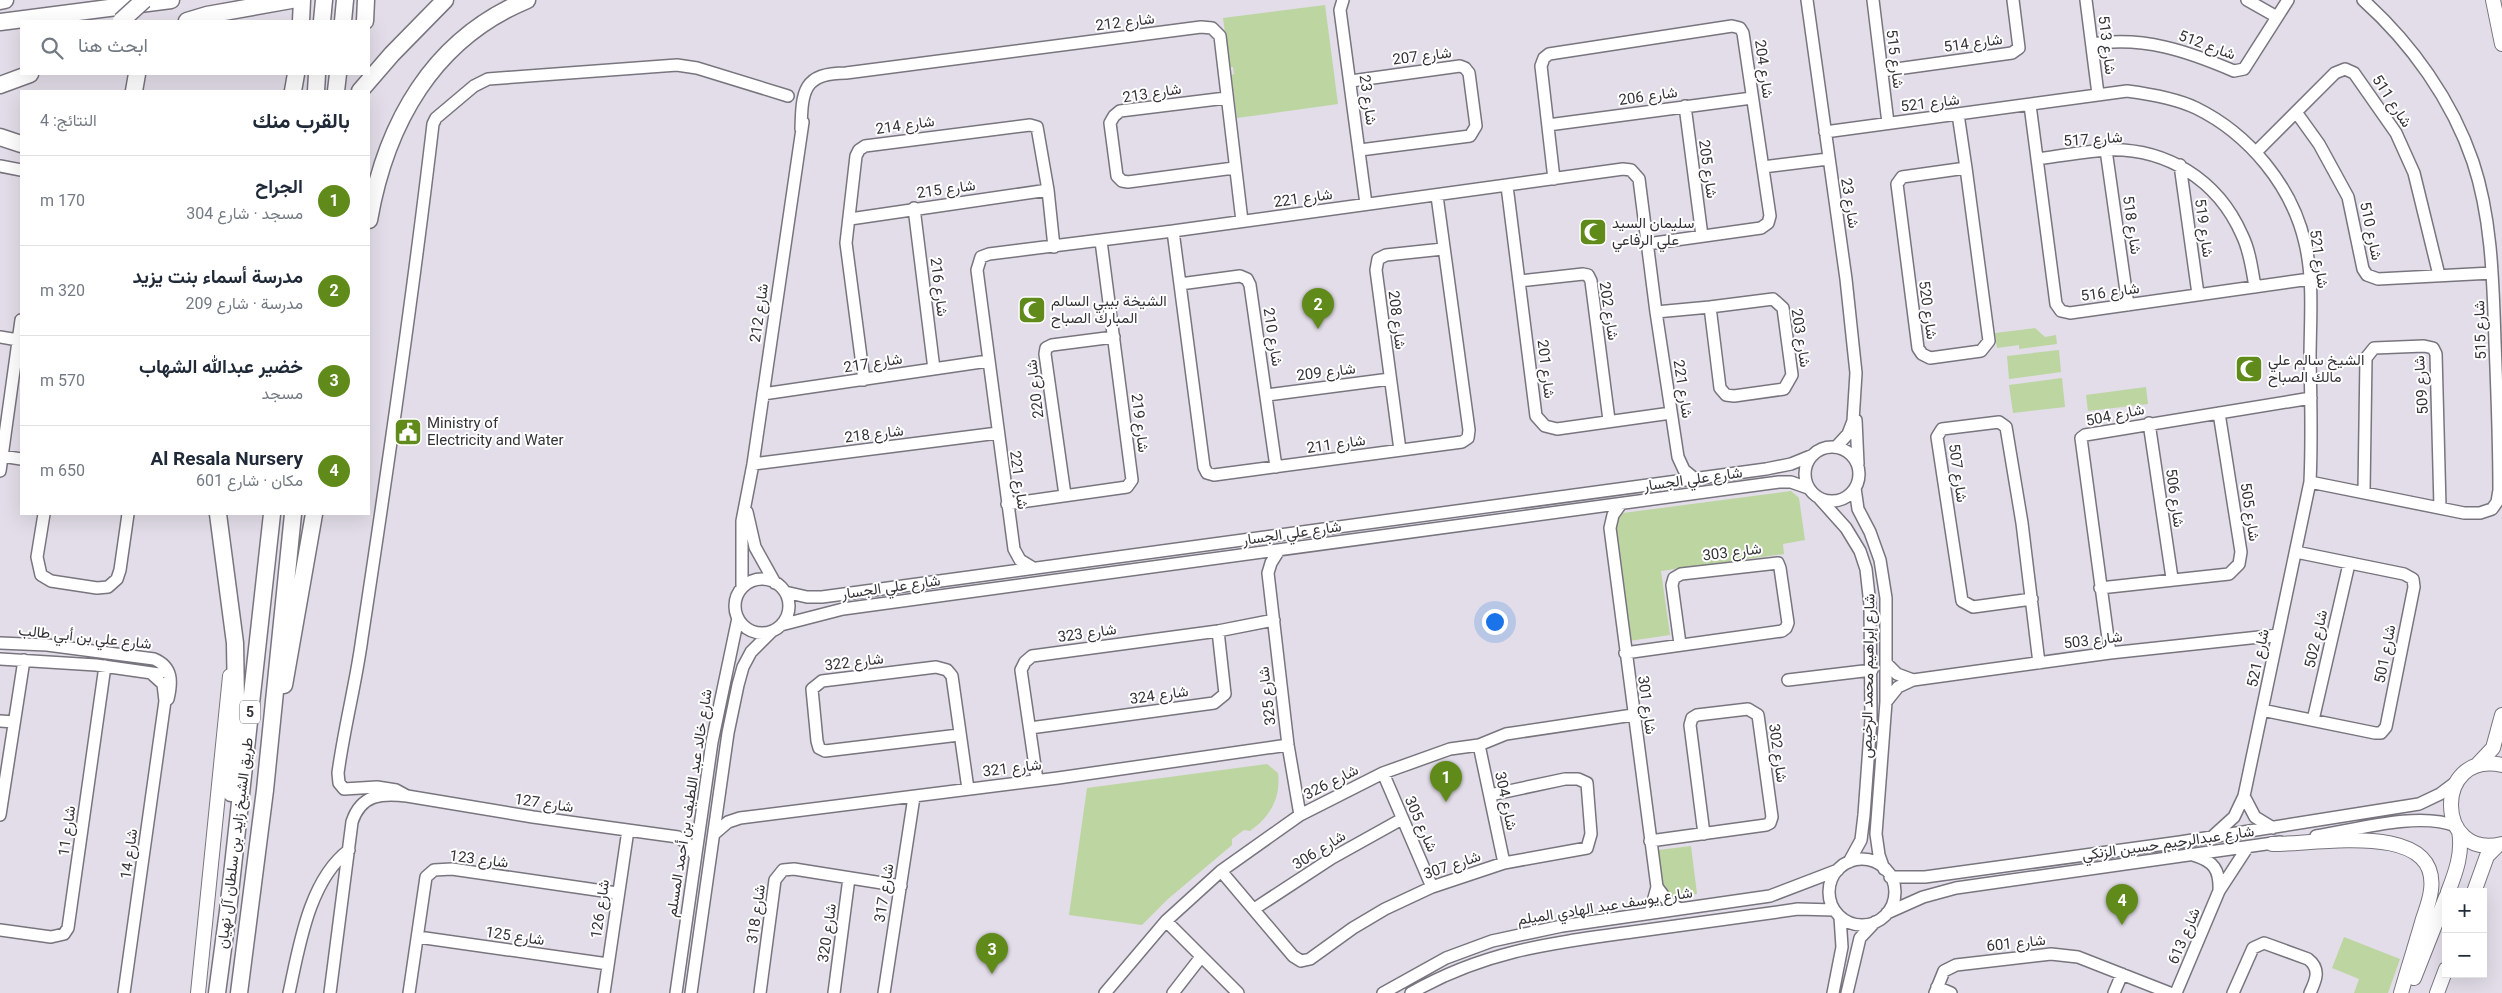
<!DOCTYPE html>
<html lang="ar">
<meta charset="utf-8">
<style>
body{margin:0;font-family:Roboto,Vazirmatn,sans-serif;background:#f6f6f7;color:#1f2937;direction:rtl}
.controls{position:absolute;right:15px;bottom:15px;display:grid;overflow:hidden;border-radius:0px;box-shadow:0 5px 20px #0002}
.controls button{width:45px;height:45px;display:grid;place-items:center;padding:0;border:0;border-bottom:1px solid #e0e1e3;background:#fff;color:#1f2937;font:25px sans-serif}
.you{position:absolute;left:1494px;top:621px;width:18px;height:18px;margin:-12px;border:4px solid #fff;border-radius:50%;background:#1a73e8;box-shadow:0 0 0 8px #1a73e833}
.badge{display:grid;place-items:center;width:32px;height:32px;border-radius:50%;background:#608b1b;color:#fff;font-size:16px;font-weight:700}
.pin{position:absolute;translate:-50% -41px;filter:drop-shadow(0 1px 2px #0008)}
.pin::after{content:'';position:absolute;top:26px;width:18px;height:15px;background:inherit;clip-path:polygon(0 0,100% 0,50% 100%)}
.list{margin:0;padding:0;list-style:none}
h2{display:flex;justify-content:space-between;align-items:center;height:65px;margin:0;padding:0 20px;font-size:21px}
h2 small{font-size:16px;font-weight:400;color:#747a83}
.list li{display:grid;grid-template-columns:32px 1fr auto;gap:15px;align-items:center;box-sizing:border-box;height:90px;padding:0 20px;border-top:1px solid #e0e1e3}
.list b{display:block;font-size:19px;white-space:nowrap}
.list p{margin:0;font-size:16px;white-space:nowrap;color:#747a83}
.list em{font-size:16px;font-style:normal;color:#747a83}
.icon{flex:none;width:28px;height:28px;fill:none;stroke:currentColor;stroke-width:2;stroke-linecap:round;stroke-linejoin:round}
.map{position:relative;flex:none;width:2502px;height:993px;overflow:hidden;direction:ltr}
.search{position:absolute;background:#fff;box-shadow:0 5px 20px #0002;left:20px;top:20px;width:350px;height:55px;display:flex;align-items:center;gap:12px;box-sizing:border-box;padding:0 18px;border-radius:0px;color:#747a83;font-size:19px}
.panel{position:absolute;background:#fff;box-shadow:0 5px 20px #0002;left:20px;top:90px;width:350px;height:425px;border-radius:0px;direction:rtl}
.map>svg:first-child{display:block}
</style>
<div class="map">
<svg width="2502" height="993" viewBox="0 0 2502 993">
<rect width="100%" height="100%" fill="#e2dde8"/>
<path fill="#bcd5a1" d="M 1325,5 L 1338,104 L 1237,118 L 1231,75 L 1234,74 L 1233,67 L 1230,67 L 1223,18 Z
M 2035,328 L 2045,337 L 2056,335 L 2057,344 L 2019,349 L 2019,345 L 1997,348 L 1995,333 Z
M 2059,350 L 2061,372 L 2009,379 L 2007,356 Z
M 2062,378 L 2065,407 L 2013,413 L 2009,385 Z
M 2146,387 L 2148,404 L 2088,411 L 2086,395 Z
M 1791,491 L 1799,498 L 1805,540 L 1783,544 L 1784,554 L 1661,571 L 1670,635 L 1629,641 L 1615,525 L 1617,518 L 1623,513 Z
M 1267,764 L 1278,773 C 1281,798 1270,817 1250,831 L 1244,830 L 1232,839 L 1232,845 L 1168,899 L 1142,925 L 1069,915 L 1087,788 Z
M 1691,846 L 1697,894 L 1672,897 L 1663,890 L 1658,850 Z
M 2344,937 L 2400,959 L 2388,993 L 2354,993 L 2359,979 L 2332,968 Z"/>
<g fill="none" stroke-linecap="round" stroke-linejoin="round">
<g stroke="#79757f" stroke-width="14">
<path id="minor" d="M 1343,0 L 1340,10 L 1366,204
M 1807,0 L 1846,279 L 1856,373 L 1853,421 L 1848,434 L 1836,447
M 1873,0 L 1888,123
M 2086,0 L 2098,94
M 2247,0 L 2277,17
M 2092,44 C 2144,36 2187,51 2234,71 L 2244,69 L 2288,0
M 1882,71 L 2012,53 L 2019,48 L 2013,0
M 1351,81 L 1460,66 L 1465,68 L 1469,73 L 1476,126 L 1470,136 L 1360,150
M 1226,98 L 1120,111 L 1114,116 L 1110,123 L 1117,176 L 1122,181 L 1128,182 L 1234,168
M 2030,105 L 2056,304 L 2061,311 L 2070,313 L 2310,279
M 1685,106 L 1702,236
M 2296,112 L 2319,144 L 2348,197 L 2363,269 L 2367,275 L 2378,279 L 2492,273
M 1958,114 L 1966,168 L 1902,177 L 1897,184 L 1918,348 L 1922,354 L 1930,358 L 1981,351 L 1989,341 L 1966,168
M 1548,125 L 1752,98
M 801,129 C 802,91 803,73 846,73 L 1201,27 L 1212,28 L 1220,36 L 1242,221
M 1825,132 L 2127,91 C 2150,94 2175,98 2196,108 C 2249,134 2292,186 2305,243 C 2314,280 2310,322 2310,360 C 2311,401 2312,441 2310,482 L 2244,796 L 2234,817 L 2212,837
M 2106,150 L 2128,305
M 2256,152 L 2335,73 L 2345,69 L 2354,73 L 2396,133 L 2414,173 L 2439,275
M 2037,159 C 2059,156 2083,152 2105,150 C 2166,147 2218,180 2242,235 C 2250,251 2252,270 2255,287
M 2180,165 L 2198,294
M 0,166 L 21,170
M 1763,167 L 1828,159
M 1554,179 L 1541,66 L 1544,58 L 1549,54 L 1732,26 L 1740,28 L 1743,33 L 1770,216 L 1768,223 L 1761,228 L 1647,244
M 1507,186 L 1536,416 L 1545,426 L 1557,429 L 1671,413
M 914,208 L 934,369
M 850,219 L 1048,190
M 1173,231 L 1204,467 L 1207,473 L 1214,475 L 1462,442 L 1468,438 L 1469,430 L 1437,196
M 1519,281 L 1583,274 L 1588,275 L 1591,281 L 1609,420
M 1180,284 L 1240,276 L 1247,279 L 1250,285 L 1276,467
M 1656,312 L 1710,307 L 1720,388 L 1726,395 L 1734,396 L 1784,389 L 1792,375 L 1783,308 L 1773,299 L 1710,307
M 0,337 L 18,340
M 864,380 L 846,243 L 856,156 L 859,150 L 865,146 L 1030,125 L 1037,127 L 1048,190 L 1054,247
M 763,394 L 988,361
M 1267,395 L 1390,379
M 1856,420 L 1858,464
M 2149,423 L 2172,578
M1805 474a27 27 0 1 1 54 0a27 27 0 1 1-54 0Z
M 1400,450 L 1376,270 L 1378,259 L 1386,255 L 1443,249
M 2,456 L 21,459
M 753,464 L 998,433
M 0,471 L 21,320
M 2310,482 L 2464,513 L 2480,513 L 2492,509 L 2497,502 L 2499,490 C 2499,441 2497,391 2495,342 C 2493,282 2492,219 2473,162 C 2452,100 2411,43 2363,0
M 1855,488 L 1858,509 L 1870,532 L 1880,560 L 1886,598 L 1886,702 L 1876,834 L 1879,855 L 1884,869
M 2364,491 L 2366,358 L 2374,348 L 2424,346 L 2433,348 L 2436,354 L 2440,507
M 1065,495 L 1045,354 L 1046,348 L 1052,345 L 1114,337
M 1820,499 L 1846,528 L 1860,551 L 1866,569 L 1870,605 L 1871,719 L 1864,815 L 1861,840 L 1849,862
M 1007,504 L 1127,487 L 1132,480 L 1101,241
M 1621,504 L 1613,515 L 1610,528 L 1657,887 L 1650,913
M 747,512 L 755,547 L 775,583
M 44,514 L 37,557 L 41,575 L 51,581 L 97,588 L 108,587 L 117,579 L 120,570 L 128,514
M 1279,550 L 1271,563 L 1268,573 L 1288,745 L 1300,815
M 1033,568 L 1020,560 L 1014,549 L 977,270 L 981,257 L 989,254 L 1173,231 L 1623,169 L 1631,170 L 1639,179 L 1656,312 L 1678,457 L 1684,470 L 1695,479
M735 606a27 27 0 1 1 54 0a27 27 0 1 1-54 0Z
M 742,587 L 742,521 L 753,464 L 803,122
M 2100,588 L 2229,574 L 2239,564 L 2241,552 L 2219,413
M 785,592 L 807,597 L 822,597 L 1766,469 L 1791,464 L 1813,455
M 2032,599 L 1973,607 L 1962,601 L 1937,437 L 1942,429 L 1999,422 L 2006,427 L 2022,523 L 2039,663
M 781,625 L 843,609 L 1779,482 L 1791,482 L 1808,488
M 0,643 L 47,645 L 154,659 C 173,667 172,682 168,699
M 1625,653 L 1782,631 L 1786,628 L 1788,623 L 1780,568 L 1778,563 L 1681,574 L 1674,578 L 1672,585 L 1680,644
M 2110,653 L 2081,438 L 2085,435 L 2311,398
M 0,659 L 96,665 L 159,674
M 1886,663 L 1897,674 L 1913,680
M 1788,680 L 1872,670
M 1886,702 L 1898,687 L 1913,680 L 2110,653 L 2278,635
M 2262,710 L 2375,733 L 2381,733 L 2386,727 L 2414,587 L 2413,579 L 2404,574 L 2296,552
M 2313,720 L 2349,564
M 0,721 L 14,722
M 1030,728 L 1214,703 L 1225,694 L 1218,631
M 959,735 L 825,751 L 819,748 L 817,741 L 812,689 L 822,681 L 936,667 L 947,670 L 952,676 L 968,789
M 1479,745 L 1504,863
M 1383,773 L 1432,887
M 1037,780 L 1021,670 L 1025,662 L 1032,656 L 1218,631 L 1274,620
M 407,796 L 396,790 L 377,787 L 344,789 L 339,783 L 338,773 C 344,728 356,683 362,638 C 388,467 413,296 433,124 L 436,118 L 474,86 L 488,79 L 677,65 L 697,68 L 788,96
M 2244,796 L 2255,817 L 2273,828
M 0,815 L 24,660
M 714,834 L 728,822 L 740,818 L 1058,778 L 1288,745
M 2316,836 C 2355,830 2418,811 2456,826
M 1650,841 L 1766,825 L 1770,823 L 1772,817 L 1758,715 L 1748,709 L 1697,715 L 1692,718 L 1690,725 L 1704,834
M 2193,855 C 2214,861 2220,870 2219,891
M1829 892a33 33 0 1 1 66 0a33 33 0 1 1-66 0Z
M 1221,871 L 1293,956 L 1301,961 L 1310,959 L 1353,928 L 1385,909 L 1432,887 L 1504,863 L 1587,848 L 1591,834 L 1587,783 L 1578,779 L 1565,779 L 1490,795
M 1890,877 L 1925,877 L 2180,842 L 2419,804 L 2440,794 L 2456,782
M 1657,887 L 1669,903 L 1680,909
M 1254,909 L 1332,858 L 1402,819
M 1887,913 L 1923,897 L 1956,888 L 2280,842
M 1166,921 L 1238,993
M 0,930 L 51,937 L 64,934 L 68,928 L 105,666
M 418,937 L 608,964
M 1937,987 L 1951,993
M 124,993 L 165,701 L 163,684 L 152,674
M 289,993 C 299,947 309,880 349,850
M 330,993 L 352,822 C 361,794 382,793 407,796 L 533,817 L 678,837 L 688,844 L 695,856
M 409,993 L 426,877 L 434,870 L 452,869 L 617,893
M 604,993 L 628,830
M 676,993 L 712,742 L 738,618
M 691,993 L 728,733 L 738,685 L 743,667 L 751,652 L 772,631
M 760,993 L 775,880 L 783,870 L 794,869 L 901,886
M 834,993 L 849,878
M 884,993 L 914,797
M 1105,993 L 1166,921 L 1221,871 L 1300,815 L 1383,773 L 1450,749 L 1479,745 L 1506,734 L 1633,715
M 1173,993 L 1201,957
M 1383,993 L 1446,958 L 1492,941 L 1562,926 L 1770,896 L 1838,870
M 1411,993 C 1484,951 1551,943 1632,932 C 1688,924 1743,917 1798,909 L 1834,910
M 1833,993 L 1842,947 L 1840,917
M 1847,993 L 1860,938 L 1875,922
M 1935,993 L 1944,971 L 1956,965 L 2051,954 L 2078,957 L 2170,993
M 2114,993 L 2122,974
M 2176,993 L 2219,891 L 2247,848
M 2233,993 L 2253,948 L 2264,943 L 2308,959 C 2321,969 2316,980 2310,993"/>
</g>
<g stroke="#79757f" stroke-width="16">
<path id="major" d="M 2493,0 L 2502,44
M 2502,765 C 2433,750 2435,861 2502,844
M 2476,766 L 2493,748 L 2502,715
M 2272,844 C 2313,845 2440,819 2431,890 C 2430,900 2426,910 2423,919 C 2416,944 2408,968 2401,993
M 2448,892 C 2456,872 2463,852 2459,831
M 2474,892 L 2487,856 L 2498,845
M 2414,978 L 2446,897
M 198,993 L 230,676
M 2437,993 L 2446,969"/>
</g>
<g stroke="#79757f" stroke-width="19">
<path id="highway" d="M 0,1 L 5,0
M 187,21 L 207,15 L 291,0
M 301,21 L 302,0
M 322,21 L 324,0
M 343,21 L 345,0
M 365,21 L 366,0
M 0,22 L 171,0
M 0,85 L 30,74
M 134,91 L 137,74
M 293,91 L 296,74
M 316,91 L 317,74
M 336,91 L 338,74
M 360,91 L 392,54 L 445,0
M 0,137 L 21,144
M 369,220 C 386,123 433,39 527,0
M 218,514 L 235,643 L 236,701 L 231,793
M 284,685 L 314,514
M 217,993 L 228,911 L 272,514
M 239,993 L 265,790 L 293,514"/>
</g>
<use href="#minor" stroke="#fff" stroke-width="11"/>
<use href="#major" stroke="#fff" stroke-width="14"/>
<use href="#highway" stroke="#fff" stroke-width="16"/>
<g stroke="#79757f" stroke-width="19" stroke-linecap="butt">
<path id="highway-bridge" d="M 121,21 L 144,0"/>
</g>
<use href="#highway-bridge" stroke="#fff" stroke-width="16"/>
</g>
<defs>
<g id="mosque-square" transform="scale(1.4375)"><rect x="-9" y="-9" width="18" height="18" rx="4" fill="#608b1b" stroke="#fff"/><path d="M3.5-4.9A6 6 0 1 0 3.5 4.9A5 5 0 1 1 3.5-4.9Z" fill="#fff"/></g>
<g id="civic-square" transform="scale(1.4375)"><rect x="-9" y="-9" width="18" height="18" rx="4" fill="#608b1b" stroke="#fff"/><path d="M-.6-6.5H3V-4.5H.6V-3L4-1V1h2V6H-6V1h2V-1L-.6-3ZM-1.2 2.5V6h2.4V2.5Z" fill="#fff"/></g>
</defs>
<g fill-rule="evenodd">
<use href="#mosque-square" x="1593" y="232"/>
<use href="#mosque-square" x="1032" y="310"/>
<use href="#mosque-square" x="2249" y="369"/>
<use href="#civic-square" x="408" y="432"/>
</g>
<g text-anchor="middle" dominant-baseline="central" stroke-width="4" stroke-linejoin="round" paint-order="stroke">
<rect fill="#fff" stroke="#717073" stroke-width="1" x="240" y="700.5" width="20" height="23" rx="4"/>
<g font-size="14" font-weight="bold" fill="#343237">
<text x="250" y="712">5</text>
</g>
<g font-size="15" fill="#343237" stroke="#fff">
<text transform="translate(1125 22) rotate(-7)">شارع 212</text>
<text transform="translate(1973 43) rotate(-8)">شارع 514</text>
<text transform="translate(2107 45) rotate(83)">شارع 513</text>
<text transform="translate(2207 45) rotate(20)">شارع 512</text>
<text transform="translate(1422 56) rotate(-7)">شارع 207</text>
<text transform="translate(1895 59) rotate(83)">شارع 515</text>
<text transform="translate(1764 69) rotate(82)">شارع 204</text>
<text transform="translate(1152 93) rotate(-9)">شارع 213</text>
<text transform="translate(1648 96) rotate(-8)">شارع 206</text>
<text transform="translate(1368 100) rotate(82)">شارع 23</text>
<text transform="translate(2392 101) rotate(57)">شارع 511</text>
<text transform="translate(1930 103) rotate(-7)">شارع 521</text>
<text transform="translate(905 125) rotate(-8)">شارع 214</text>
<text transform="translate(2093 139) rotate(-4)">شارع 517</text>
<text transform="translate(1708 169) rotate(82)">شارع 205</text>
<text transform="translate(946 189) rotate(-8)">شارع 215</text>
<text transform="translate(1303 198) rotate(-8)">شارع 221</text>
<text transform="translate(1850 203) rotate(81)">شارع 23</text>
<text transform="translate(2132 225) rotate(82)">شارع 518</text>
<text transform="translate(2204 228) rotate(82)">شارع 519</text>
<text transform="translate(2371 231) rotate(78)">شارع 510</text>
<text transform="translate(2319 259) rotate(82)">شارع 521</text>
<text transform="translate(939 287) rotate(83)">شارع 216</text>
<text transform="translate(2110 292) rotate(-8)">شارع 516</text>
<text transform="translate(1928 310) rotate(82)">شارع 520</text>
<text transform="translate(1609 311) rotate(81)">شارع 202</text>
<text transform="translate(759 313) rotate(-82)">شارع 212</text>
<text transform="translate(1397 320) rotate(83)">شارع 208</text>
<text transform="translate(2480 330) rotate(-92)">شارع 515</text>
<text transform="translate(1273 337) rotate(81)">شارع 210</text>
<text transform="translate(1801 338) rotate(81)">شارع 203</text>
<text transform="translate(873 363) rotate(-9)">شارع 217</text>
<text transform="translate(1546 369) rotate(83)">شارع 201</text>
<text transform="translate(1326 372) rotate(-7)">شارع 209</text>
<text transform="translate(2421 385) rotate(-94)">شارع 509</text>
<text transform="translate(1035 389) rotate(-97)">شارع 220</text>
<text transform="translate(1683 389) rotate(81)">شارع 221</text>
<text transform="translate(2115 415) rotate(-12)">شارع 504</text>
<text transform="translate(1140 423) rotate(83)">شارع 219</text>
<text transform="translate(874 434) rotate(-7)">شارع 218</text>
<text transform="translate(1336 444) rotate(-8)">شارع 211</text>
<text transform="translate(1958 473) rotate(82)">شارع 507</text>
<text transform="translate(1693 479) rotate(-8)">شارع علي الجسار</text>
<text transform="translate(1019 480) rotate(82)">شارع 221</text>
<text transform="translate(2175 498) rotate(82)">شارع 506</text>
<text transform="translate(2250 512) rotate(81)">شارع 505</text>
<text transform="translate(1292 533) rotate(-8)">شارع علي الجسار</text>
<text transform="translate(1732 552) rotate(-7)">شارع 303</text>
<text transform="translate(891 587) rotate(-8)">شارع علي الجسار</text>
<text transform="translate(1087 633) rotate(-8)">شارع 323</text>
<text transform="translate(85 637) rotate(6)">شارع علي بن أبي طالب</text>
<text transform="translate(2316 639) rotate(-77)">شارع 502</text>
<text transform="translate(2093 640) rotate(-7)">شارع 503</text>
<text transform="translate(2385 654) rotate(-79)">شارع 501</text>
<text transform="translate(2258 658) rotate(-78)">شارع 521</text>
<text transform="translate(854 662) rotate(-7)">شارع 322</text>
<text transform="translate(1868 676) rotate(-89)">شارع إبراهيم محمد الرخيص</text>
<text transform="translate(1159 695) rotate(-8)">شارع 324</text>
<text transform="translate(1267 696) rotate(-97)">شارع 325</text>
<text transform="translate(1647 705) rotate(82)">شارع 301</text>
<text transform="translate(1778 753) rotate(82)">شارع 302</text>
<text transform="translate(1012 768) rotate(-7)">شارع 321</text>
<text transform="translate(1331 782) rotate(-27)">شارع 326</text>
<text transform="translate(1506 801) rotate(78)">شارع 304</text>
<text transform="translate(544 803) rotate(8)">شارع 127</text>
<text transform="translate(689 803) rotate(-81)">شارع خالد عبد اللطيف بن أحمد المسلم</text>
<text transform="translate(1421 824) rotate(66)">شارع 305</text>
<text transform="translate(67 831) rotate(-82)">شارع 11</text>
<text transform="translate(235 843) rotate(-83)">طريق الشيخ زايد بن سلطان آل نهيان</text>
<text transform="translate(2168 843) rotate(-8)">شارع عبدالرحيم حسين الزنكي</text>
<text transform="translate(1319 850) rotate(-32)">شارع 306</text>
<text transform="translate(129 854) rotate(-82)">شارع 14</text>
<text transform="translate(479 859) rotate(7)">شارع 123</text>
<text transform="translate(1452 865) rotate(-19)">شارع 307</text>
<text transform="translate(884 893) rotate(-81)">شارع 317</text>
<text transform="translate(1605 906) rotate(-9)">شارع يوسف عبد الهادي الميلم</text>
<text transform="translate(600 909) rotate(-82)">شارع 126</text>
<text transform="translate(756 914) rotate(-82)">شارع 318</text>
<text transform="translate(827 933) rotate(-82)">شارع 320</text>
<text transform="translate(515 936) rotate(8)">شارع 125</text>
<text transform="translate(2184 936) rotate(-67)">شارع 613</text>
<text transform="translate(2016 943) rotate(-6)">شارع 601</text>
</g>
<g font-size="15" fill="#343237" stroke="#fff" text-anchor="start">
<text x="1612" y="223">سليمان السيد<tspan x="1612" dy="17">علي الرفاعي</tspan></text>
<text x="1051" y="301">الشيخة بيبي السالم<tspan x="1051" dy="17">المبارك الصباح</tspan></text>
<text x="2268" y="360">الشيخ سالم علي<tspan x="2268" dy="17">مالك الصباح</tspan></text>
<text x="427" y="423">Ministry of<tspan x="427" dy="17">Electricity and Water</tspan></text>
</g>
</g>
</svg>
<div class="controls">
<button>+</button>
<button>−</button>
</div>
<div class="you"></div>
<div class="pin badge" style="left:1446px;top:802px">1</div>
<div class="pin badge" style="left:1318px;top:329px">2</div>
<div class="pin badge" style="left:992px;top:974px">3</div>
<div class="pin badge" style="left:2122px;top:925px">4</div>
<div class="search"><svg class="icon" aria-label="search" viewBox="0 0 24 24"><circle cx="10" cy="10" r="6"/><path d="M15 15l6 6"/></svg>ابحث هنا</div>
<section class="panel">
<h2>بالقرب منك<small>النتائج: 4</small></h2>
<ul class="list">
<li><span class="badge">1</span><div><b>الجراح</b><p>مسجد · شارع 304</p></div><em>170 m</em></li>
<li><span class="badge">2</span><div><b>مدرسة أسماء بنت يزيد</b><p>مدرسة · شارع 209</p></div><em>320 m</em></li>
<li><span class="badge">3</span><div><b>خضير عبدالله الشهاب</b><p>مسجد</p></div><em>570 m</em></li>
<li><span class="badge">4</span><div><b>Al Resala Nursery</b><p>مكان · شارع 601</p></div><em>650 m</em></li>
</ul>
</section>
</div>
